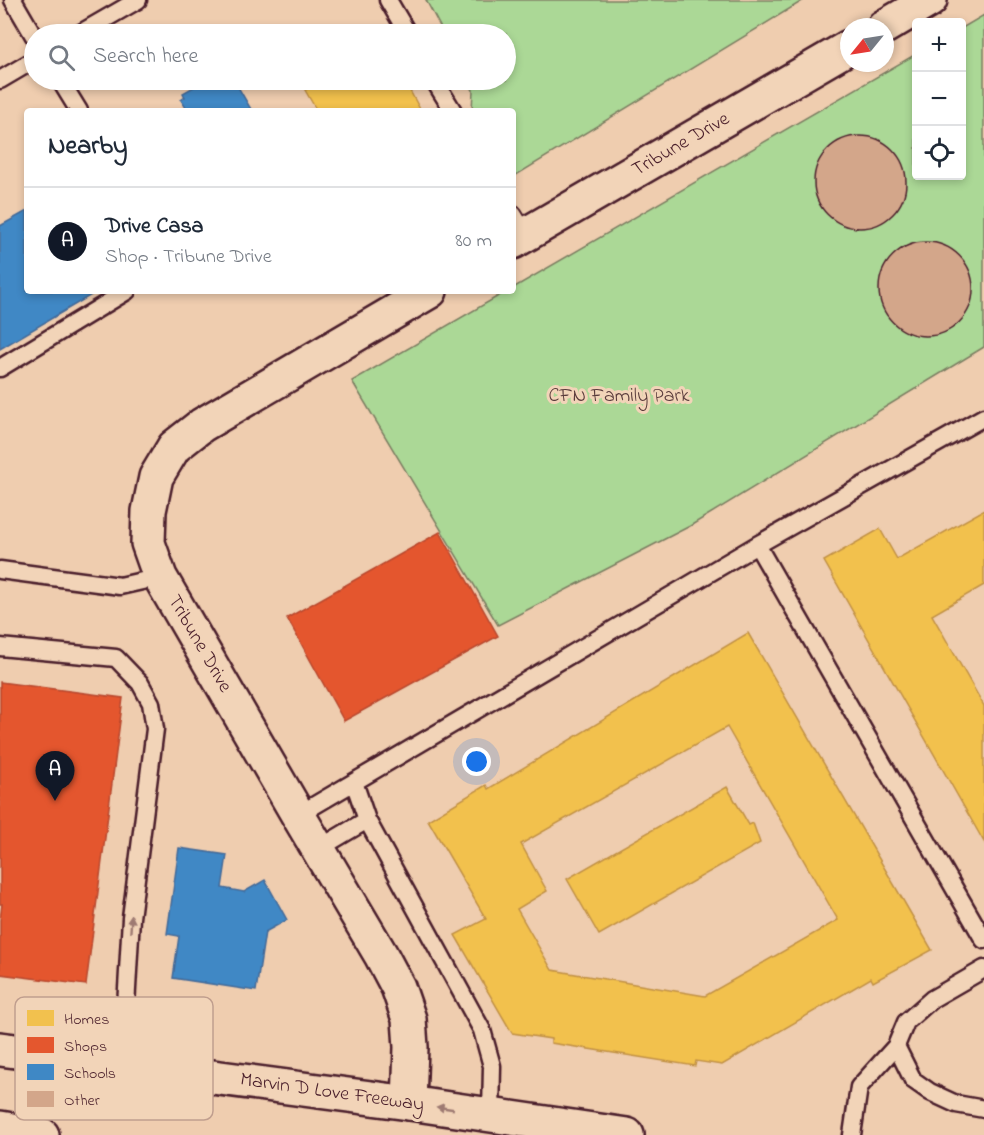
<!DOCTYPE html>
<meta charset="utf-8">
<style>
body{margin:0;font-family:"Indie Flower",sans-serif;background:#f6f6f7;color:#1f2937}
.controls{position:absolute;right:18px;top:18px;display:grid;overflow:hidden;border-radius:6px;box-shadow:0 3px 9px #0003}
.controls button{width:54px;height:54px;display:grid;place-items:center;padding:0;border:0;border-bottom:2px solid #e0e1e3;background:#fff;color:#1f2937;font:30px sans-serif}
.compass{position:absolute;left:840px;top:18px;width:54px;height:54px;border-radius:50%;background:#fff;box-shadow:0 3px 9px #0003;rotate:240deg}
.you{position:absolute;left:477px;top:762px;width:21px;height:21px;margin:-15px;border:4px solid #fff;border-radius:50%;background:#1a73e8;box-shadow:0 0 0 9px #1a73e833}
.badge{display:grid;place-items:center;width:39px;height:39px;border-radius:50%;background:#111827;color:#fff;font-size:20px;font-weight:700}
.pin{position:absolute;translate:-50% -50px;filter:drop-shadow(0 2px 3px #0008)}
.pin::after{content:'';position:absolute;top:32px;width:21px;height:18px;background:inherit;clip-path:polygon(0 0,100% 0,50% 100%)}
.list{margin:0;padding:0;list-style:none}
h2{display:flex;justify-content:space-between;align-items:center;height:78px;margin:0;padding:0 24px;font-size:26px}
h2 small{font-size:20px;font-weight:400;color:#747a83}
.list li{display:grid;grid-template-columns:39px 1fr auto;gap:18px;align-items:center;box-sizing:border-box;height:108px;padding:0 24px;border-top:2px solid #e0e1e3}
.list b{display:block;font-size:22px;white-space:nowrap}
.list p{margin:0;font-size:20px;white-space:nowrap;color:#747a83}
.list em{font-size:20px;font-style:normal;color:#747a83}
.icon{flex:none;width:33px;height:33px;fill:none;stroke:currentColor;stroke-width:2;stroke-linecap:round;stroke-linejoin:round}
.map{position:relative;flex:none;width:984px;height:1135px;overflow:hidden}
.search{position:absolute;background:#fff;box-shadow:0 3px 9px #0003;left:24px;top:24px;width:492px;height:66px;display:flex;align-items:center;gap:15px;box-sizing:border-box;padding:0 21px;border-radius:33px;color:#747a83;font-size:22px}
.panel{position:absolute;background:#fff;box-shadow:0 3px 9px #0003;left:24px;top:108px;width:492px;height:186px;border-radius:6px}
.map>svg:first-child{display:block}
</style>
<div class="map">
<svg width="984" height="1135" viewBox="0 0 984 1135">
<rect width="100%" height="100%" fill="#efcdaf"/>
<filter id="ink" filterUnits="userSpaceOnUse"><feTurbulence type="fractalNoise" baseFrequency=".0167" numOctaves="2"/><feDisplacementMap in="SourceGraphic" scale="12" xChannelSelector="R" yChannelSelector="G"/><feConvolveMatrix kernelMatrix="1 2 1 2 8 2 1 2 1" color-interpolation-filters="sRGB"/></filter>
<g filter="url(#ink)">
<path fill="#abd896" stroke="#7a7c60" stroke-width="1.5" d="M 426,0 L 804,0 L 513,177 L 513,111 L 472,111 L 473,90 L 467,80 L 506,80 L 506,34 L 444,34 Z
M 984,15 L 984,347 L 690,526 L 498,625 L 352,381 L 507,291 L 513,291 L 513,288 L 916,54 L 916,176 L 962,176 L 962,28 Z"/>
<path fill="#f2c14e" stroke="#c09044" stroke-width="1.5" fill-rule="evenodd" d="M 323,80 L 404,80 L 421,111 L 317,111 L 305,90 Z
M 984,510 L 984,585 L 932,615 L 984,706 L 984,842 L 824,561 L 880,529 L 897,559 Z
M 748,633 L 932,950 L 873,982 L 871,978 L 722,1065 L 696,1061 L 695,1066 L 551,1043 L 551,1039 L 512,1033 L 455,935 L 486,919 L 428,820 L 486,785 L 488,789 ZM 727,727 L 838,920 L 705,996 L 552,970 L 517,909 L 547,891 L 521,844 Z
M 727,787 L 749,825 L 753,823 L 760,843 L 599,935 L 567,879 Z"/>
<path fill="#e4572e" stroke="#b6462d" stroke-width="1.5" d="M 440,532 L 498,636 L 344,721 L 287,618 Z
M 0,682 L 123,698 L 86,985 L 0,974 L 0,920 L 2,904 L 0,904 Z"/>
<path fill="#3f88c5" stroke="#426897" stroke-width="1.5" d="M 206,80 L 234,80 L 252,111 L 188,111 L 181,100 L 185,97 L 183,93 Z
M 27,211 L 27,291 L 98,291 L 0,349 L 0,226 Z
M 179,848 L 227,855 L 222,888 L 244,892 L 265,880 L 287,920 L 265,932 L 256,991 L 173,978 L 179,936 L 167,934 Z"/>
<path fill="#d3a68a" stroke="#4a1f2b" stroke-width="1.5" d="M814 182a46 46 0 1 1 92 0a46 46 0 1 1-92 0Z
M879 289a47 47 0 1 1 94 0a47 47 0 1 1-94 0Z"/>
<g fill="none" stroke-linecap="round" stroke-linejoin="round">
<g stroke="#4a1f2b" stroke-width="21">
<path id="service" d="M 13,0 L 34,36
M 388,0 L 408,34
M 79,34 L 138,0
M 0,80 L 34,60
M 60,80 L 79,111
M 434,80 L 453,111
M 513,214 L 526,235
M 0,368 L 127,291
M 757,545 L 984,940
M 0,570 L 120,586 L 160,577
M 0,647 L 116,658 L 140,683 L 151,703 L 155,729 L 131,918 L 125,1024 L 116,1064
M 354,782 L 367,820
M 298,815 L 757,545 L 984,417
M 318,849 L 367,820 L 482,1030 L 492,1066 L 491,1114
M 896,1046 L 913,1080 L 930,1092 L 956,1104 L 984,1109
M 852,1135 L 859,1087 L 896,1046 L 906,1022 L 932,999 L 984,969"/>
</g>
<g stroke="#4a1f2b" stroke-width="38">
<path id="tertiary" d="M 884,27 L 930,0
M 513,242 L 849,47
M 409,1103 L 411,1047 L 409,1019 L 398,987 L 381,955 L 298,815 L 160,577 L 148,543 L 149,511 L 156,477 L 174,447 L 202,425 L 430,291"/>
</g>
<g stroke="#4a1f2b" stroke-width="38">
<path id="secondary" d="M 0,1049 L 409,1103 L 627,1135"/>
</g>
<g stroke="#4a1f2b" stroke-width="38">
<path id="motorway" d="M 0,1128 L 42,1135"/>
</g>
<use href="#service" stroke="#f2d4b8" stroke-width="16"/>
<use href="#tertiary" stroke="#f2d4b8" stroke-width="33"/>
<use href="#secondary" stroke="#f2d4b8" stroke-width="33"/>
<use href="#motorway" stroke="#f2d4b8" stroke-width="33"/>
</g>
<defs><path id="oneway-solid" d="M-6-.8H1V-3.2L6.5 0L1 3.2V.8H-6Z" transform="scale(1.5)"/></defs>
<g fill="#9e7a72">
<use href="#oneway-solid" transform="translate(131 924) rotate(-86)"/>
<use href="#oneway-solid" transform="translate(445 1108) rotate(-172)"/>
</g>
</g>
<g text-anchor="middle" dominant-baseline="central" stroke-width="6" stroke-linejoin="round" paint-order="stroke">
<g font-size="20" fill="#4a1f2b" stroke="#f2d4b8">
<text transform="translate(681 145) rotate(-30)">Tribune Drive</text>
<text transform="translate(199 644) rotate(60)">Tribune Drive</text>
<text transform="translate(332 1093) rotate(8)">Marvin D Love Freeway</text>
</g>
<g font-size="20" fill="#593b3b" stroke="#f2d4b8">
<text x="619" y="396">CFN Family Park</text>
</g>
</g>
<rect x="15" y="997" width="198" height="123" rx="9" fill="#f2d4b8" stroke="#c09e8e" stroke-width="1.5"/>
<rect x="27" y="1010" width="27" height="16" fill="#f2c14e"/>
<rect x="27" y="1037" width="27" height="16" fill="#e4572e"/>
<rect x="27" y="1064" width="27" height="16" fill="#3f88c5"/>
<rect x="27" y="1091" width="27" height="16" fill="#d3a68a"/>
<g font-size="16" fill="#4a1f2b">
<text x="64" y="1024">Homes</text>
<text x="64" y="1051">Shops</text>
<text x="64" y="1078">Schools</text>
<text x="64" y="1105">Other</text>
</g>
</svg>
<div class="controls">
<button>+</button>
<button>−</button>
<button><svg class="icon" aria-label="locate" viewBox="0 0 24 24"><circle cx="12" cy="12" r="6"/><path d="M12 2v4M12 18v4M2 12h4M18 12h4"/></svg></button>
</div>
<svg class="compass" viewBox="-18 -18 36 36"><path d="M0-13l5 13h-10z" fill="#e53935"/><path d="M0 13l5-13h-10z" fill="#747a83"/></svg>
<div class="you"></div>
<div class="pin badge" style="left:55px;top:801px">A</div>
<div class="search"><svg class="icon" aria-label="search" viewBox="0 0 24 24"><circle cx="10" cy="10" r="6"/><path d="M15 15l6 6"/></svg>Search here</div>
<section class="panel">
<h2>Nearby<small></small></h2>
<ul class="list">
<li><span class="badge">A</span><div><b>Drive Casa</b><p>Shop · Tribune Drive</p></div><em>80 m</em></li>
</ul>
</section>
</div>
